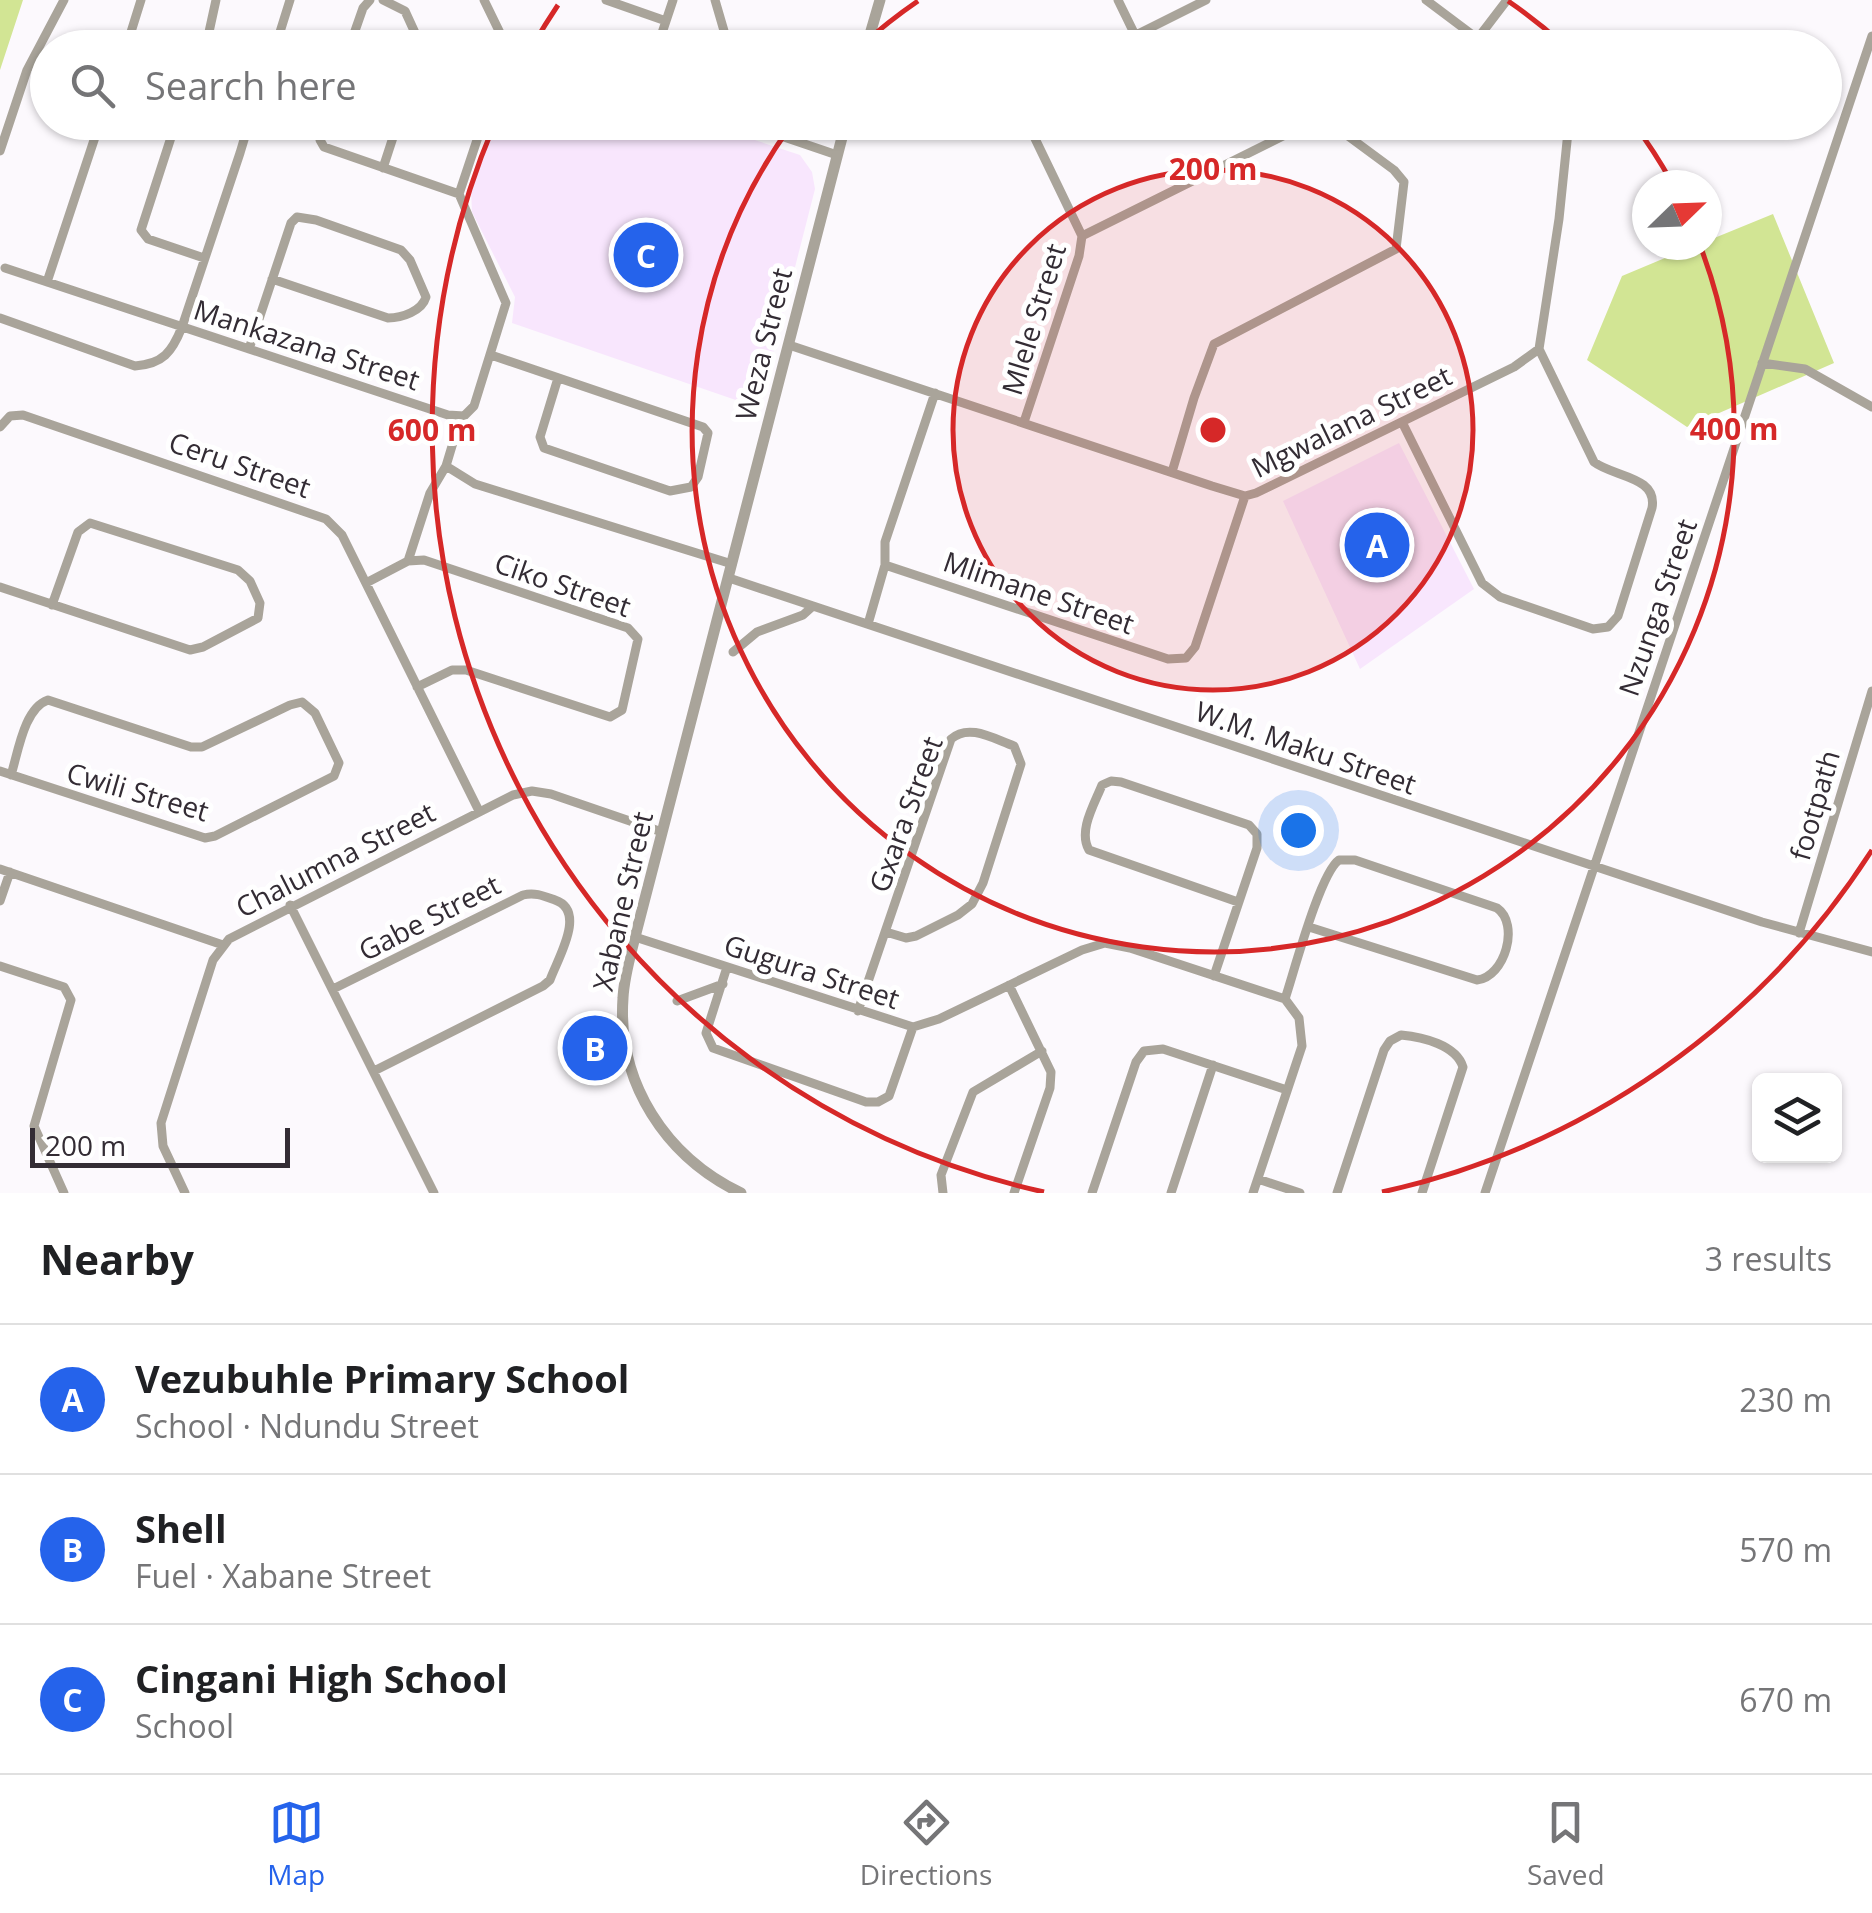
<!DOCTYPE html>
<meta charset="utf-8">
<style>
body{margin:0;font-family:"Open Sans",sans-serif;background:#f6f6f6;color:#202124}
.controls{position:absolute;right:30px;bottom:30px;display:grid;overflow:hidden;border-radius:15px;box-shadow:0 2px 8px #0004}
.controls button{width:90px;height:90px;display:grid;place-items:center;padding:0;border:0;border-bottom:2px solid #e0e0e0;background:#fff;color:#202124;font:50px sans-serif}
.compass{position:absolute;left:1632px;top:170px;width:90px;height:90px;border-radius:50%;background:#fff;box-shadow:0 2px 8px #0004;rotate:67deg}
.scale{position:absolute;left:30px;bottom:25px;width:260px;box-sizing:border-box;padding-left:10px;border:5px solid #332c34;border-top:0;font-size:28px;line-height:35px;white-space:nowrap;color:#332c34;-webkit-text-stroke:8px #fff;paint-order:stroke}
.you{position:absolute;left:1298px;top:830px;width:35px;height:35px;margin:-25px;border:8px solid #fff;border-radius:50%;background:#1a73e8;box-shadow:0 0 0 15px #1a73e833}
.badge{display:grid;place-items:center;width:65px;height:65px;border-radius:50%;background:#2563eb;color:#fff;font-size:32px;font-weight:700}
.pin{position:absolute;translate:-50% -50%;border:5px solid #fff;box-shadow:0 2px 10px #0006}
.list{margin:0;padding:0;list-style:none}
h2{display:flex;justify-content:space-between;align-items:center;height:130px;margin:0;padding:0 40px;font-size:42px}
h2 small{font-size:32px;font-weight:400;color:#757577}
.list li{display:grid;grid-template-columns:65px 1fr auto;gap:30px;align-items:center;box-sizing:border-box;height:150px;padding:0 40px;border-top:2px solid #e0e0e0}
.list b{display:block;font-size:38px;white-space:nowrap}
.list p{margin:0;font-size:32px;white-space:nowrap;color:#757577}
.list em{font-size:32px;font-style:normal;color:#757577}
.icon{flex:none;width:55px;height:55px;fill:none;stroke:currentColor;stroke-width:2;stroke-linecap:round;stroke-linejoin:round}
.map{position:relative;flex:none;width:1872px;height:1193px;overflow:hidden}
.search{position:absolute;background:#fff;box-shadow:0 2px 8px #0004;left:30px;right:30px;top:30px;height:110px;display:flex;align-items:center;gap:25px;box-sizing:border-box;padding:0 35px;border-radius:55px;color:#757577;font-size:38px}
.sheet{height:580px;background:#fff}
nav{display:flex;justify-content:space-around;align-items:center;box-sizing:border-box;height:140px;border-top:2px solid #e0e0e0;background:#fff;font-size:28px;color:#757577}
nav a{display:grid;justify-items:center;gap:5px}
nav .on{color:#2563eb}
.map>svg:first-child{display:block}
</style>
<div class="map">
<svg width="1872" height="1193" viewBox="0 0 1872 1193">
<rect width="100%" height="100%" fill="#fcf9fd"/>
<path fill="#f8e6fd" d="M 492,123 L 703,123 L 800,155 L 812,172 L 815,189 L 759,408 L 512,323 L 515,297 L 472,212 L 471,190 Z
M 1399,443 L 1474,589 L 1360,669 L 1283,501 Z"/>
<path fill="#d2e594" d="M 0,0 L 23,0 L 0,70 Z
M 1773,214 L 1834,363 L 1687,427 L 1587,360 L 1622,276 L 1696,245 L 1707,245 L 1707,241 Z"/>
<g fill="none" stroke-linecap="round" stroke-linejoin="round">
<path stroke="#a9a49a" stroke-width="9" d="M 216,0 L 209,32 L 214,37 L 243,48
M 383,0 L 405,11 L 422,48
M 484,0 L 503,39 L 514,48
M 606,0 L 666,21
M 715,0 L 729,48
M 1118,0 L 1135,35
M 1426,0 L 1490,48
M 1478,38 L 1507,0
M 126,48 L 141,0
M 275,48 L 290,0
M 349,48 L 363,8 L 370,0
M 657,48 L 673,0
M 1110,48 L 1206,0
M 176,122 L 141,230 L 148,239 L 204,258
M 324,122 L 320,140 L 324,147 L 459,194
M 740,122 L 837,155
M 0,151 L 27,70 L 64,0
M 383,168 L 398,122
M 1082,236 L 1311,122
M 5,268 L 448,415 L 464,416 L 474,406 L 506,303 L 459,194 L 483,122
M 47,282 L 100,122
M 0,318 L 135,366 C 163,364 172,352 182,327 L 240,153 L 246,133 L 242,122
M 789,345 L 1212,486 L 1245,496 L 1256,493 L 1514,367 L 1539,349 L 1559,219 L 1569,122
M 249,349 L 291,223 L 297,217 L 316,220 L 401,250 L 410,260 L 426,297 C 422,311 402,318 388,318 L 272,279
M 491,355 L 703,427 L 708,433 L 698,477 L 691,487 L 670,491 L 544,448 L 540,437 L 558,378
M 1762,363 L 1805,369 L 1872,407
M 935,393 L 885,542 L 885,565 L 1168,659 L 1186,658 L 1195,647 L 1245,496
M 1024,422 L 1079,256 L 1082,236 L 1027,122
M 1402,422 L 1482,583 L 1500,597 L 1593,629 L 1608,627 L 1618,616 L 1652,508 C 1658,476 1613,477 1594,462 L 1539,349
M 0,427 L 10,416 L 23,415 L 326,519 L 342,535 L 479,811
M 446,466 L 475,484 L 732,564
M 1172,472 L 1194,398 L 1214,344 L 1396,249 L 1404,182 L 1394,170 L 1329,122
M 408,561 L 430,493 L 446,466 L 461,416
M 729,578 L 1762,922 L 1872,952
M 366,583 L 408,561 L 424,560 L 628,628 L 638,639 L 622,710 L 610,717 L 466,670 L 452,670 L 417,687
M 0,587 L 190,650 L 203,647 L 258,618 L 260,603 L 250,581 L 238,570 L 90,523 L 78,532 L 52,605
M 868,624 L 885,565
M 733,652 L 757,632 L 803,615 L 813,606
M 0,771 L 205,838 L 215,836 L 334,776 L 339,763 L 315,713 L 302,702 L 290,705 L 202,747 L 191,747 L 48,700 C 24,708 18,753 11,775
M 0,869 L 223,945
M 0,901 L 10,872
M 290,905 L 434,1193
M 1799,933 L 1872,691
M 635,937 L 913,1027 L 939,1019 L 1082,950 L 1105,943 L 1130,948 L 1285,999 L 1299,1018 L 1302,1046 L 1253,1193
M 0,966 L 64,987 L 71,1000 L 34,1126 L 64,1193
M 727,967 L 706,1033 L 713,1048 L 866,1102 L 878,1102 L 889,1096 L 913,1027
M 1214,976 L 1257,848 L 1257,834 L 1249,825 L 1121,782 L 1111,781 L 1102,785 C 1094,805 1078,831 1089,850 L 1238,902
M 1009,985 L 1051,1072 L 1050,1088 L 1014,1193
M 333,989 L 523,895 C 535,892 544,896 555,900 C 587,911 558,958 550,980 L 543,986 L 374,1071
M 1285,999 C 1294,972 1320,873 1339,860 L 1355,860 L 1497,908 C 1520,924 1505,977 1477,980 L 1309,927
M 677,1001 L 723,984
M 858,1011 L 951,739 C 969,723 994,739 1014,746 L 1021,764 L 983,883 L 972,904 L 958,915 L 916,936 L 906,938 L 886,932
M 1258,1179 L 1300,1193
M 185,1193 L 163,1146 L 161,1123 L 213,960 L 229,939 L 513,795 L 532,791 L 551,794 L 662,832
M 943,1193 L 941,1175 L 973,1092 L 1042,1051
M 1092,1193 L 1136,1062 L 1144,1051 L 1163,1049 L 1287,1090
M 1171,1193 L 1213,1065
M 1337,1193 L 1384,1050 L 1390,1041 L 1401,1035 C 1423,1037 1456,1045 1463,1067 L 1422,1193
M 1485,1193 L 1872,36"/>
<path stroke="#a9a49a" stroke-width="11" d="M 866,48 L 880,0
M 741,1193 C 666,1157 617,1083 623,998 C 624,977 630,957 635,937 L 846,122"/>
</g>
<circle cx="1213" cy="430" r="260" fill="#d62828" fill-opacity=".12"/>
<g fill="none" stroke="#d62828" stroke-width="5">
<circle cx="1213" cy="430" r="260"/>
<path d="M861 46A521 521 0 0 1 918 1M1508 1A521 521 0 0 1 1565 46M1634 124A521 521 0 0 1 1671 181M1701 248A521 521 0 1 1 792 124"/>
<path d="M1872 850A781 781 0 0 1 1382 1192M1044 1192A781 781 0 0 1 494 125M533 45A781 781 0 0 1 558 5"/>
</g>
<g text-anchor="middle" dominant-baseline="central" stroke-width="10" stroke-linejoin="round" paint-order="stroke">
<g font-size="28" fill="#332c34" stroke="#fff">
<text transform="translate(1033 319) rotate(-73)">Mlele Street</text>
<text transform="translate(307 344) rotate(18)">Mankazana Street</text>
<text transform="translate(763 344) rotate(-76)">Weza Street</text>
<text transform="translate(1351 421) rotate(-26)">Mgwalana Street</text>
<text transform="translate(240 464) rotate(19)">Ceru Street</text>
<text transform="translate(563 584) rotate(19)">Ciko Street</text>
<text transform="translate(1039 592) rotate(19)">Mlimane Street</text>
<text transform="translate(1657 607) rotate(-71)">Nzunga Street</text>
<text transform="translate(1306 747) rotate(19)">W.M. Maku Street</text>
<text transform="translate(138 791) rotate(16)">Cwili Street</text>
<text transform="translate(1814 805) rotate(-74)">footpath</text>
<text transform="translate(905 814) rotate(-70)">Gxara Street</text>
<text transform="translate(335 859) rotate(-27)">Chalumna Street</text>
<text transform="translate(622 901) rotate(-77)">Xabane Street</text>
<text transform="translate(429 917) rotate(-27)">Gabe Street</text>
<text transform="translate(812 971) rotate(18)">Gugura Street</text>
</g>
</g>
<circle cx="1213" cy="430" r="15" fill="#d62828" stroke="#fff" stroke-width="5"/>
<g font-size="30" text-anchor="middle" font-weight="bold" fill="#d62828" stroke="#fff" stroke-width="10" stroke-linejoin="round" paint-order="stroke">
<text x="1213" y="180">200 m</text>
<text x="1734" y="440">400 m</text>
<text x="432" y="441">600 m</text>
</g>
</svg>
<div class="controls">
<button><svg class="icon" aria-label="layers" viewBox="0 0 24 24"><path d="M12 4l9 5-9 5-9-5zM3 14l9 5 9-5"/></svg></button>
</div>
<svg class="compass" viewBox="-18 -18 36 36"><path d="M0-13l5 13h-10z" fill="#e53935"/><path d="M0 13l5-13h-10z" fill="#757577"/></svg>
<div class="scale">200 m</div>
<div class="you"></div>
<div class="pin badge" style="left:1377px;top:545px">A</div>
<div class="pin badge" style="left:595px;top:1048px">B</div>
<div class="pin badge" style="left:646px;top:255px">C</div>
<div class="search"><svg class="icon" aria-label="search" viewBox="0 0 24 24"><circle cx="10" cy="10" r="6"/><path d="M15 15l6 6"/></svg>Search here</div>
</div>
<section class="sheet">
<h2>Nearby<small>3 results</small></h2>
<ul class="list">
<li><span class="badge">A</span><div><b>Vezubuhle Primary School</b><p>School · Ndundu Street</p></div><em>230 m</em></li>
<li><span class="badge">B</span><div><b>Shell</b><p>Fuel · Xabane Street</p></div><em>570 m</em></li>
<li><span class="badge">C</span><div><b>Cingani High School</b><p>School</p></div><em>670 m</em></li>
</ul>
</section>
<nav>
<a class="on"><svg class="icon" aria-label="map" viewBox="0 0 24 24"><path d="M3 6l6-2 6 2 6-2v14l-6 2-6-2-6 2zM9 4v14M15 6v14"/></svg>Map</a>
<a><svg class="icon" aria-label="directions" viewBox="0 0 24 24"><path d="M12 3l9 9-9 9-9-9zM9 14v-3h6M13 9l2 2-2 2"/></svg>Directions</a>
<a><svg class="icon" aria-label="saved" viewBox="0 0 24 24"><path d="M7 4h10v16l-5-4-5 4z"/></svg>Saved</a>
</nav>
